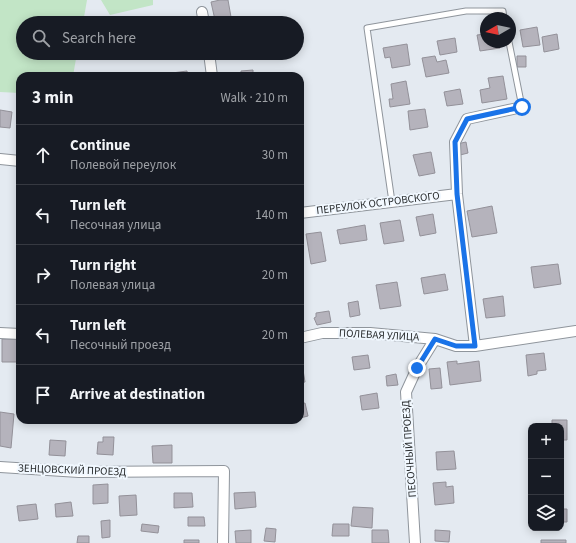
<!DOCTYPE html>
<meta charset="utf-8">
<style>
body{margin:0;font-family:"Source Sans 3",sans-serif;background:#242831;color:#f1f3f6}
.controls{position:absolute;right:12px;bottom:12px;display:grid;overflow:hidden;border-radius:8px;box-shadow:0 2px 10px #0003}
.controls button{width:36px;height:36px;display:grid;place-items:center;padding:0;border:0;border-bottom:1px solid #363941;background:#171b24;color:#f1f3f6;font:20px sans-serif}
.compass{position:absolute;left:480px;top:12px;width:36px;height:36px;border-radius:50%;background:#171b24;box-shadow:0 2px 10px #0003;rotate:261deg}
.stop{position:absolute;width:12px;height:12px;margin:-9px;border:3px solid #1a73e8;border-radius:50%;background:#fff}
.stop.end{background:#1a73e8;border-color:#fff;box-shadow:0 1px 4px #0008}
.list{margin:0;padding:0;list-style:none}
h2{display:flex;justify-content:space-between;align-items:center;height:52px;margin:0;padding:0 16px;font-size:17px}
h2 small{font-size:13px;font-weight:400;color:#9ea1a6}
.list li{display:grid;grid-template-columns:26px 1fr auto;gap:12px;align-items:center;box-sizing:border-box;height:60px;padding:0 16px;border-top:1px solid #363941}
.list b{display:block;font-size:15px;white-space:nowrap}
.list p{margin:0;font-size:13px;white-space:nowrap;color:#9ea1a6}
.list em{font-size:13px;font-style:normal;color:#9ea1a6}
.icon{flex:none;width:22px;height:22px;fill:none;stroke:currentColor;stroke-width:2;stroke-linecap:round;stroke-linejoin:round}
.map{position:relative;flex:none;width:576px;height:543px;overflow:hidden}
.search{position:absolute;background:#171b24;box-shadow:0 2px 10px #0003;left:16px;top:16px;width:288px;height:44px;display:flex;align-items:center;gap:10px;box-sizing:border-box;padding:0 14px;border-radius:22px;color:#9ea1a6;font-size:15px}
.panel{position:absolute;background:#171b24;box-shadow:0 2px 10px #0003;left:16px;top:72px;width:288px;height:352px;border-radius:12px}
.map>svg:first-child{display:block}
</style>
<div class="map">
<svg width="576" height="543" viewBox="0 0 576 543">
<rect width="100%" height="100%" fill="#e4eaf1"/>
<path fill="#c2e5c6" d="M 0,0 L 87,0 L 83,23 L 23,23 L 23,53 L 77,53 L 73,76 L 20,76 L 20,93 L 0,92 Z
M 101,0 L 153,0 L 153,5 L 110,15 Z"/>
<path fill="#b5b3bc" stroke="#939199" d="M 220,0 L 228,0 L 231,17 L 215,20 L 211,2 Z
M 537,27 L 540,45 L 523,47 L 520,30 Z
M 486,34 L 486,42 L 499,42 L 500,48 L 480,51 L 477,35 Z
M 557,34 L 559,49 L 544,52 L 542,37 Z
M 455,38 L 457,52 L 440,55 L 437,41 Z
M 407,44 L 410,65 L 392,68 L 390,57 L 385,58 L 383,48 Z
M 435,56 L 437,62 L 446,60 L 449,73 L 426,77 L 422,58 Z
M 517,56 L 526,56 L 526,67 L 517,67 Z
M 253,70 L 253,76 L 241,76 L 241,71 Z
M 187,71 L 188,76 L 172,76 L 172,73 Z
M 503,76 L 507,99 L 482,103 L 480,90 L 490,88 L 488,78 Z
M 406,81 L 410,104 L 390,107 L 389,99 L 393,99 L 391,84 Z
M 460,89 L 463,104 L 447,106 L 444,92 Z
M 425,109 L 428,127 L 410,130 L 408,111 Z
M 0,110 L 12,112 L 10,128 L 0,127 Z
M 466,142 L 468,153 L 460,155 L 457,144 Z
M 431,152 L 435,173 L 419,176 L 413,155 Z
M 492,206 L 497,233 L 472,237 L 467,211 Z
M 433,214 L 436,233 L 420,236 L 416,217 Z
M 400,220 L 404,241 L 384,244 L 380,223 Z
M 365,225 L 367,240 L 340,244 L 337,230 Z
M 321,232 L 326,261 L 311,264 L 306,234 Z
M 558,264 L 561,284 L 534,288 L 531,267 Z
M 445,274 L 448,290 L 424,294 L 421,278 Z
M 397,282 L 401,306 L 380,309 L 376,285 Z
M 503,296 L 505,316 L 486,318 L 483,299 Z
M 358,301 L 360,315 L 350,317 L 348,303 Z
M 329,311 L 331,322 L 317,325 L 314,318 L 316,317 L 316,313 Z
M 2,339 L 18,339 L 18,362 L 2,362 Z
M 544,353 L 546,370 L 537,371 L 537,374 L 528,376 L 526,355 Z
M 368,355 L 370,368 L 354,370 L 352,357 Z
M 457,361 L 457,364 L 479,361 L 481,381 L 450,385 L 447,362 Z
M 302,364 L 305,382 L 300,383 L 300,365 Z
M 440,368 L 442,388 L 431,389 L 429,369 Z
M 396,374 L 398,385 L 387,386 L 386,376 Z
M 377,393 L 379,408 L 362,410 L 360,396 Z
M 305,403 L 308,416 L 300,418 L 300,404 Z
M 0,412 L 14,414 L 11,448 L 0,446 Z
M 552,420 L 567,420 L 567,440 L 561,440 L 561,426 L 552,426 Z
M 103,437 L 114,437 L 113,455 L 97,454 L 98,442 L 103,442 Z
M 50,440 L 66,441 L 65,456 L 49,455 Z
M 172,445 L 172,463 L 153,463 L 152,446 Z
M 454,451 L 456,469 L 437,470 L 436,452 Z
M 529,458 L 531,458 L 531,488 L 529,488 Z
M 446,482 L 446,487 L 453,486 L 454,503 L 435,505 L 433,483 Z
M 108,484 L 108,503 L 93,504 L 93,485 Z
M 255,492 L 256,507 L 235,509 L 234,493 Z
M 174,493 L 192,493 L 193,507 L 174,508 Z
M 136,495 L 137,515 L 120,516 L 119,496 Z
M 71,502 L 73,516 L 56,517 L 55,504 Z
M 36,504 L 38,519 L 19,521 L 17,506 Z
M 353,507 L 373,508 L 372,528 L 351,526 Z
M 561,509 L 567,509 L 567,522 L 561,522 Z
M 188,517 L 204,517 L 205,526 L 188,526 Z
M 110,520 L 110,537 L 102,538 L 101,521 Z
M 142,524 L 159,526 L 158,533 L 141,531 Z
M 333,524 L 349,524 L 349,536 L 332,536 Z
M 266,528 L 276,529 L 275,542 L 264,541 Z
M 251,530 L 251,543 L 236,543 L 235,531 Z
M 372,530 L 388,530 L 389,543 L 372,543 Z
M 435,530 L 450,531 L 449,542 L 435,541 Z
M 78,536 L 89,536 L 89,543 L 77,543 Z
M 184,540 L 199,540 L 199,543 L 184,543 Z
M 541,540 L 566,540 L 566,543 L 541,543 Z"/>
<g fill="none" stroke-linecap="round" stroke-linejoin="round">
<g stroke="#8f959c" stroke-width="7">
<path id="service" d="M 509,42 L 522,107
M 392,202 L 367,28 L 466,11 L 503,11 L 504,18"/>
</g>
<g stroke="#8f959c" stroke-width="12">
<path id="minor" d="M 202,12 L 204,23
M 209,53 L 212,76
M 0,159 L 20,161
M 300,213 L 457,194
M 0,333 L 20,334
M 300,338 L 322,333 L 370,333 L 435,339 L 456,346 L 475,346 L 576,331
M 475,346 L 457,194 L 455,142 L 467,119 L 522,107
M 0,467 L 79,472 L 224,471 L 223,543
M 415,543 L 406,392 L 417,368 L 435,339"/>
</g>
<use href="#service" stroke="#fff" stroke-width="5"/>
<use href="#minor" stroke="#fff" stroke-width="10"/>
</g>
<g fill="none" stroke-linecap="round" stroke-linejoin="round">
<path stroke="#1a73e8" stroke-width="5" d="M 417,368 L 435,339 L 456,346 L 475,346 L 457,194 L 455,142 L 467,119 L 522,107"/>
</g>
<g text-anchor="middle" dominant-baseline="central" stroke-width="4" stroke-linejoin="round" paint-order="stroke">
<g font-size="11" fill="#292c2e" stroke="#f1f8ff">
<text transform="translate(378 203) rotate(-7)">ПЕРЕУЛОК ОСТРОВСКОГО</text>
<text transform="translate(379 335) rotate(3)">ПОЛЕВАЯ УЛИЦА</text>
<text transform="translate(409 449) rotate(-94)">ПЕСОЧНЫЙ ПРОЕЗД</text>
<text transform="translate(72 470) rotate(2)">ЗЕНЦОВСКИЙ ПРОЕЗД</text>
</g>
</g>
</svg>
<div class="controls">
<button>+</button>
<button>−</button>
<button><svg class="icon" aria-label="layers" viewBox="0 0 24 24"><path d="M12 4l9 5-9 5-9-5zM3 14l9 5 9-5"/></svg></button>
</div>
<svg class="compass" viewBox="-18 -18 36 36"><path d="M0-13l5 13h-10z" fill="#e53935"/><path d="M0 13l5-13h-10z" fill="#9ea1a6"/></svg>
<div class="stop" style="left:522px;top:107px"></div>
<div class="stop end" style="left:417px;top:368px"></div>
<div class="search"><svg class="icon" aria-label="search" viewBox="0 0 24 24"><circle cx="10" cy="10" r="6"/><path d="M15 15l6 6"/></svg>Search here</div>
<section class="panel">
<h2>3 min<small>Walk · 210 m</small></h2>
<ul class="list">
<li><svg class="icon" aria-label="ahead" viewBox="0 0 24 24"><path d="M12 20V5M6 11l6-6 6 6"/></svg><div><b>Continue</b><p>Полевой переулок</p></div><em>30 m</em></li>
<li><svg class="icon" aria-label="left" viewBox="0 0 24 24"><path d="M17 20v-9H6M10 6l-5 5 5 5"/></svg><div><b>Turn left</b><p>Песочная улица</p></div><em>140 m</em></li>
<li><svg class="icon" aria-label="right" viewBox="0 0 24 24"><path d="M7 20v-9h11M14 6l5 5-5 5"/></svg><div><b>Turn right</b><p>Полевая улица</p></div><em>20 m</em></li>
<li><svg class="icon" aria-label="left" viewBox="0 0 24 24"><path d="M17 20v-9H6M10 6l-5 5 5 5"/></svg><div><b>Turn left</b><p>Песочный проезд</p></div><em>20 m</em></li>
<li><svg class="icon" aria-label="arrive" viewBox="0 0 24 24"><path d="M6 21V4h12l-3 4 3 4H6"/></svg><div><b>Arrive at destination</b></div></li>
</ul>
</section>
</div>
